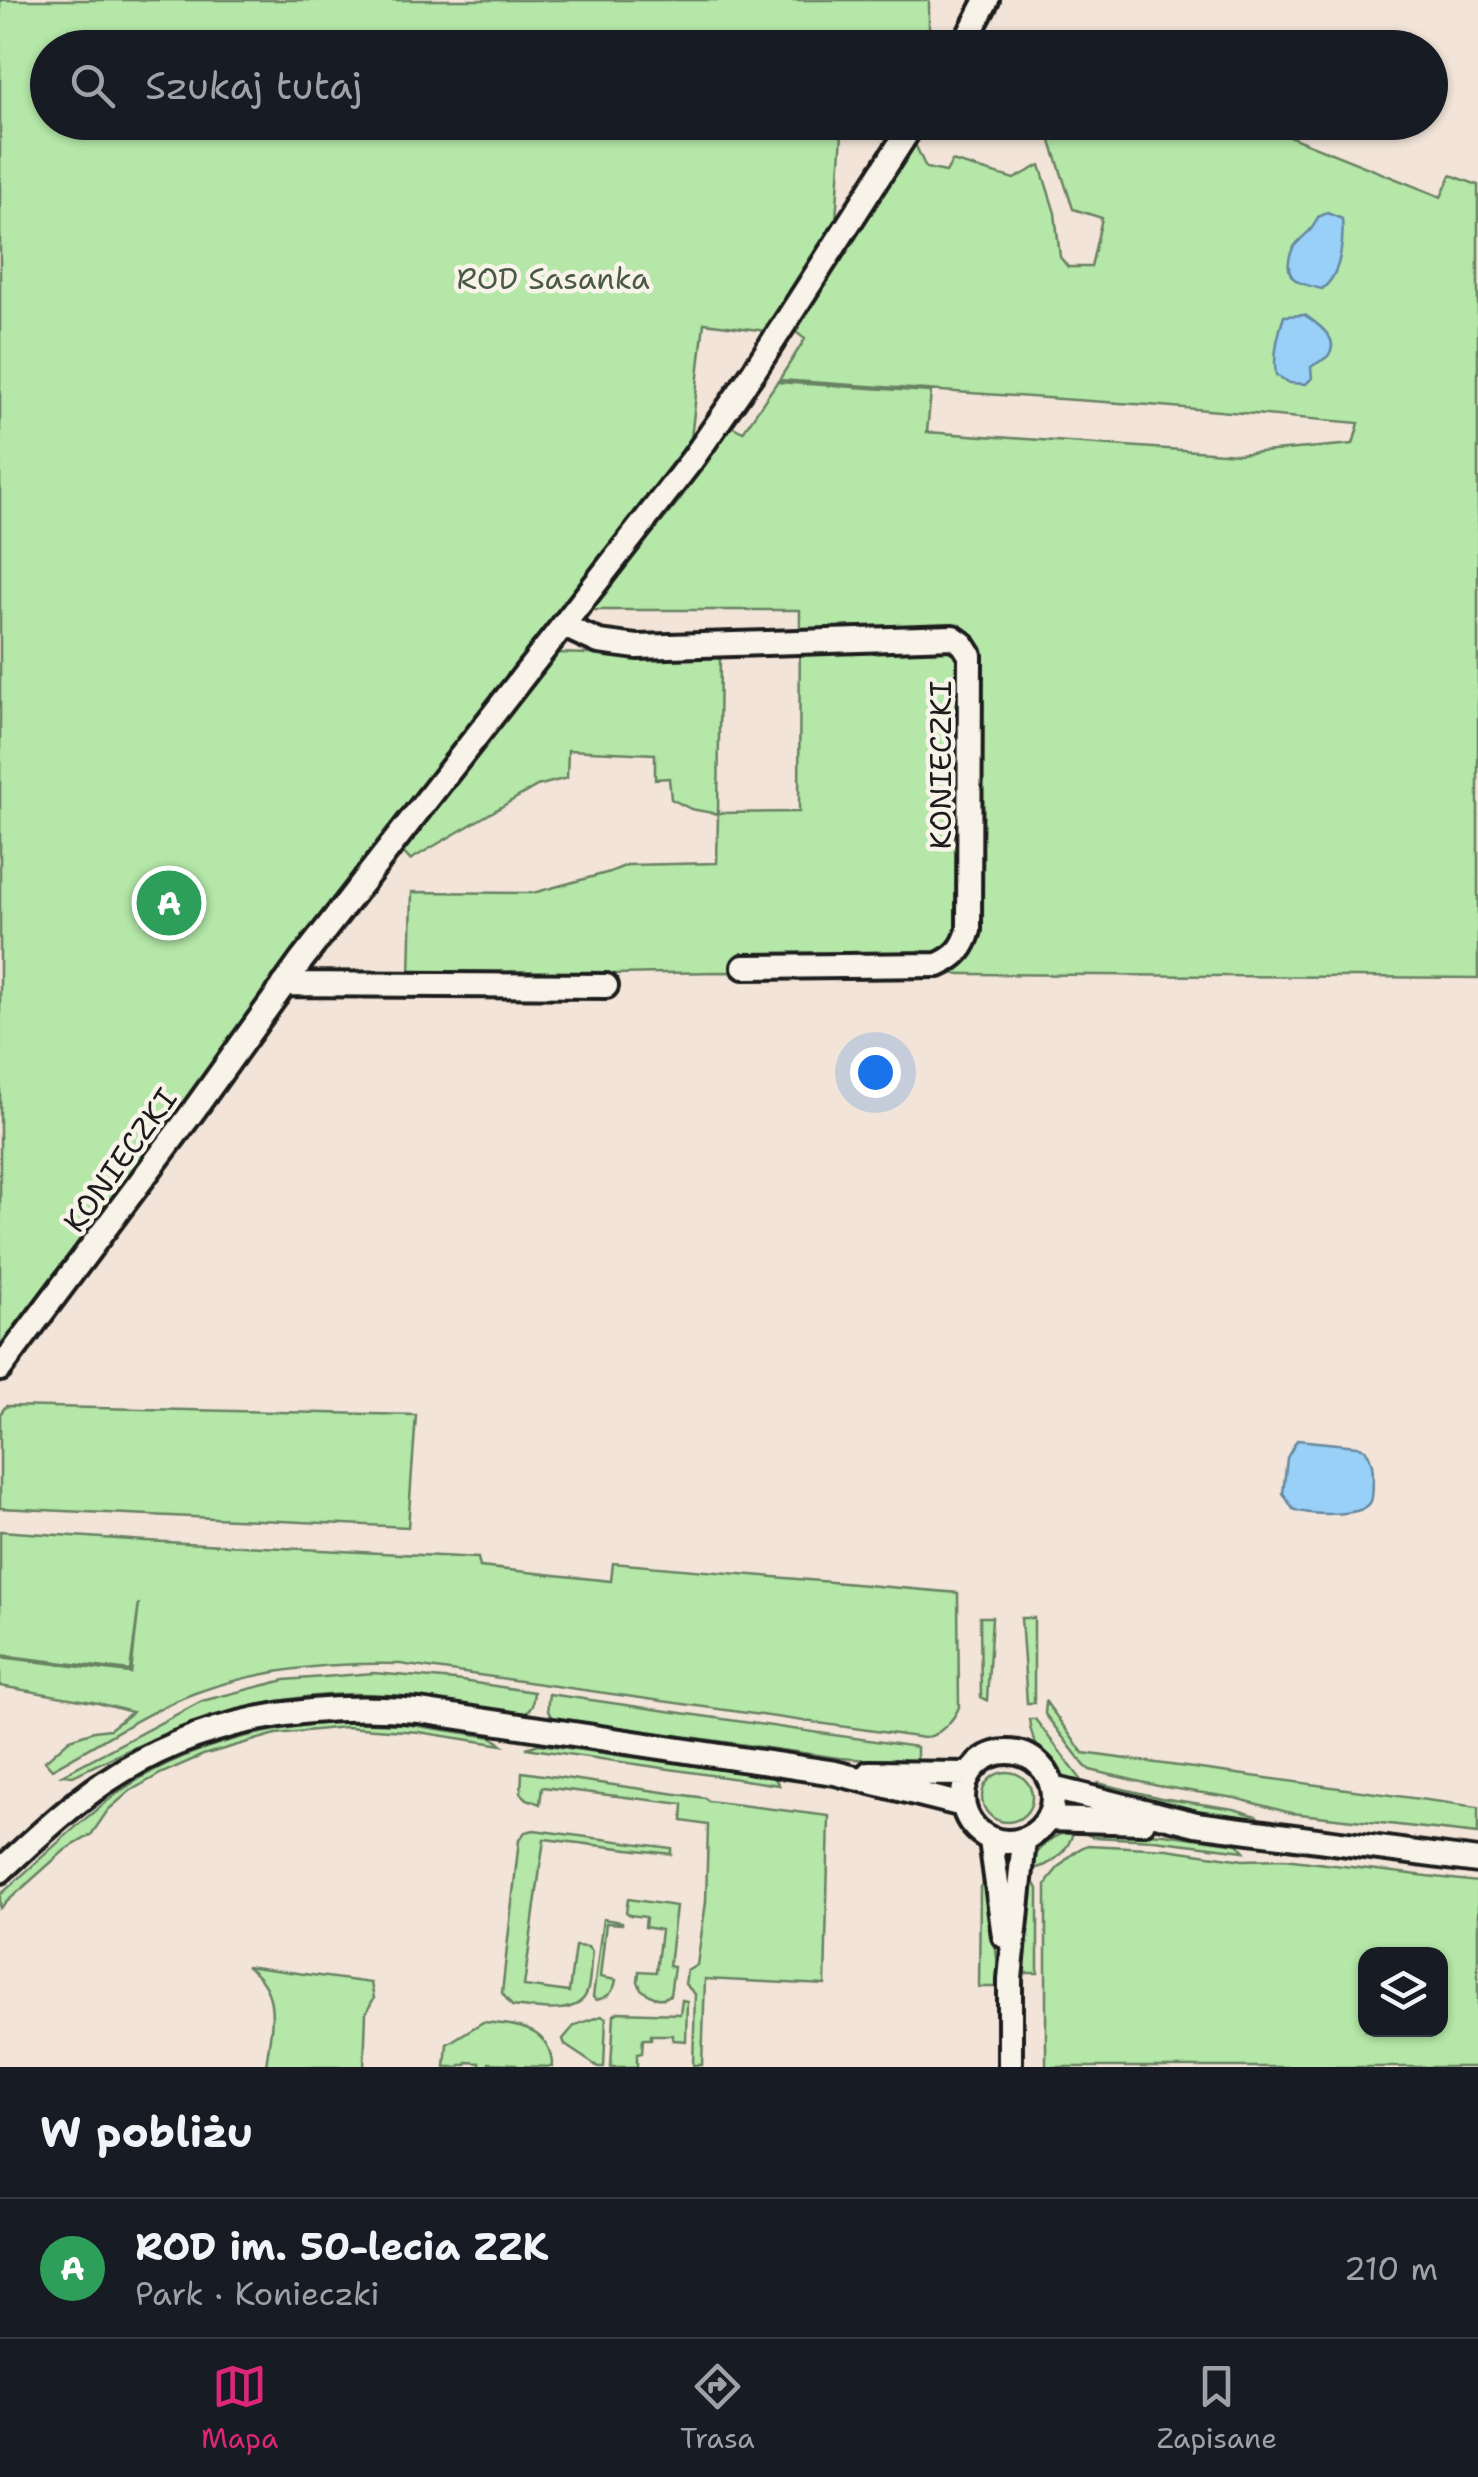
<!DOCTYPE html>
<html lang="pl">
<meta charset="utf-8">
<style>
body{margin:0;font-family:"Shantell Sans",sans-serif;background:#242831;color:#f1f3f6}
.controls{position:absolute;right:30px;bottom:30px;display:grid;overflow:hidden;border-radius:20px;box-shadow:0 2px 8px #0004}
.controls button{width:90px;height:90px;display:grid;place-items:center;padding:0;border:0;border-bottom:2px solid #363941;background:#171b24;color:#f1f3f6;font:50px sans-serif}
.you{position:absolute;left:875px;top:1072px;width:35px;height:35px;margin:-25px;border:8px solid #fff;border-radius:50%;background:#1a73e8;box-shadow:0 0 0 15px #1a73e833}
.badge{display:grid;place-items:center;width:65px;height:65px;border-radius:50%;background:#db2777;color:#fff;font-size:32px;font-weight:700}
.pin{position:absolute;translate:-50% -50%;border:5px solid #fff;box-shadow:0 2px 10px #0006}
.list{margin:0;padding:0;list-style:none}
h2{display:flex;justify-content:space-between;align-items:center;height:130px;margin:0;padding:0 40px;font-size:42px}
h2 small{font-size:32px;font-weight:400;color:#9ea1a6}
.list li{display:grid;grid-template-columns:65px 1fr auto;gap:30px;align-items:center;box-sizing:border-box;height:140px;padding:0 40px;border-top:2px solid #363941}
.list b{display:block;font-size:38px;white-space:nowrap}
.list p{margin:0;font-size:32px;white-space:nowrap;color:#9ea1a6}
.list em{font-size:32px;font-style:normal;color:#9ea1a6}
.icon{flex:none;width:55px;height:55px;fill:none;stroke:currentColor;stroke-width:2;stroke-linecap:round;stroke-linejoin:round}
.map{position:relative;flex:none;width:1478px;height:2067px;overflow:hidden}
.search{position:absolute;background:#171b24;box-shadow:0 2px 8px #0004;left:30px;right:30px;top:30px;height:110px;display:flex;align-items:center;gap:25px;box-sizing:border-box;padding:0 35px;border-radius:55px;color:#9ea1a6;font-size:38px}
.sheet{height:270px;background:#171b24}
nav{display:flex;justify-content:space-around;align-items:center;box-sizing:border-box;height:140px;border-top:2px solid #363941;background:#171b24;font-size:28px;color:#9ea1a6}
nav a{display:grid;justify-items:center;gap:5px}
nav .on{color:#db2777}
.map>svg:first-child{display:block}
</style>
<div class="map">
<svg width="1478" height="2067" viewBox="0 0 1478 2067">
<rect width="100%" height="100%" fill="#f2e4d8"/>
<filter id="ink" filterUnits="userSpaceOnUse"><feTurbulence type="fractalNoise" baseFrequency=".01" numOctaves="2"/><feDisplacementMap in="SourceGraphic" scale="20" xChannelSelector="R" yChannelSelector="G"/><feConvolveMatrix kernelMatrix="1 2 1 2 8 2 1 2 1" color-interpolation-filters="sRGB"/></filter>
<g filter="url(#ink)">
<path fill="#b4e7a8" stroke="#688262" stroke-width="2.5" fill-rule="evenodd" d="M 0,0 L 929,0 L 929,47 L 48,48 L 48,122 L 900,123 L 890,138 L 842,134 L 836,220 L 766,331 L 704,323 L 691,439 L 0,1345 Z
M 1045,123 L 1256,123 L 1441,197 L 1451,175 L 1478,185 L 1478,978 L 717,972 L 410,978 L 412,892 L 533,893 L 610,872 L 627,865 L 717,863 L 718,814 L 691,809 L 671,799 L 669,778 L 655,779 L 655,754 L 568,750 L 567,778 L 537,786 L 410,860 L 402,851 L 556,653 L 720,658 L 718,813 L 799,812 L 800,610 L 589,610 L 678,502 L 731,426 L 743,432 L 777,382 L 931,392 L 927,432 L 1238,454 L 1353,444 L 1359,423 L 1149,405 L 779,380 L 805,339 L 792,329 L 915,144 L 926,168 L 946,172 L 952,161 L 1014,179 L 1040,165 L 1055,213 L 1060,257 L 1068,267 L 1091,267 L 1102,218 L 1073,209 Z
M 6,1406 L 416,1415 L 408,1527 L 0,1508 L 0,1414 Z
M 0,1531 L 146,1541 L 478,1558 L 480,1567 L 611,1581 L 613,1563 L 958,1593 L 959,1707 C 954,1720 939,1736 924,1738 L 400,1664 C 330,1662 261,1669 195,1693 C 149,1710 96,1745 52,1769 L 45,1761 L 70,1739 L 94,1731 L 110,1729 L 132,1712 L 98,1703 L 0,1686 L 0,1657 L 131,1673 L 139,1603 L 130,1671 L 0,1655 Z
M 980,1617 L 992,1617 L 987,1700 L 981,1697 Z
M 1021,1618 L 1034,1618 L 1034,1703 L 1027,1703 Z
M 374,1673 L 455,1680 L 534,1692 L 532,1706 L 526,1714 C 470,1706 414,1694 358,1694 C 253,1693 165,1731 73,1776 L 62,1775 L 202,1701 L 285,1680 Z
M 549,1694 L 917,1747 L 917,1763 L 839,1758 L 553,1718 C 545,1711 548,1703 549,1694 Z
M 1046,1702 L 1083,1753 L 1478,1807 L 1478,1834 L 1291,1813 L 1235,1798 L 1158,1786 L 1090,1770 L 1085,1766 L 1045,1714 Z
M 1029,1719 L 1035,1719 L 1080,1778 L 1079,1786 C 1053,1775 1031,1747 1029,1719 Z
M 339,1722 L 404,1724 L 492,1737 L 502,1745 L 419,1732 L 345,1727 L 276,1734 L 203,1755 L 162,1773 L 130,1791 L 108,1810 L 91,1835 L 65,1850 L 0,1908 L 0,1895 C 40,1860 79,1821 122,1790 C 185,1746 264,1728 339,1722 Z
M 539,1744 L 774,1777 L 779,1785 L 526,1748 Z
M982 1797a25 25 0 1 1 50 0a25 25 0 1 1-50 0Z
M 522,1772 L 705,1798 L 708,1801 L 829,1816 L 825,1985 L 705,1979 L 702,2065 L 693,2065 L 695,1994 L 685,1984 L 687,1971 L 697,1965 L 706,1902 L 708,1825 L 682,1821 L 683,1804 L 542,1787 L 540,1804 L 527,1799 L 521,1793 Z
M 1098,1783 L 1161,1798 L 1234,1809 L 1257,1816 L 1256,1819 L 1155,1804 L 1094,1789 Z
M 534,1830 L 671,1848 L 671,1854 L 544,1839 L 524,1986 L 569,1992 L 575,1946 L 588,1947 L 592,1952 C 590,1964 591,1980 587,1992 C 578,2018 532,2008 512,2006 L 502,1993 L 519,1840 L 525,1832 Z
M 1089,1830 L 1164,1834 L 1238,1844 L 1244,1851 L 1154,1840 L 1093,1837 L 1088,1835 Z
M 1073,1831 C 1070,1850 1050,1868 1030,1869 C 1037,1847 1051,1834 1073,1831 Z
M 1088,1845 L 1167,1849 L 1243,1860 L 1284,1859 L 1478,1882 L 1478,2067 L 1046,2067 L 1046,1885 C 1053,1871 1073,1850 1088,1845 ZM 1440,1954 L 1440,2030 L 1366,2030 L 1366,1954 Z
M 983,1883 L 988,1883 L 997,1958 L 998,1987 L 979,1987 L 980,1887 Z
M 1029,1884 L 1036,1885 L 1038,1889 L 1038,1973 L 1022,1973 Z
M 628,1899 L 676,1906 L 669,1966 L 674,1967 L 670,1995 C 660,2003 649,1995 641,1989 L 638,1981 L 639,1971 L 656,1972 L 661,1930 L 645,1927 L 646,1917 L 630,1915 L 626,1912 Z
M 603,1919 L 622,1922 L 622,1924 L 606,1923 L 600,1977 L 616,1980 C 614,1992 608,1998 596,2000 L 593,1997 Z
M 246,1966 L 371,1983 L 374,1998 L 366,2013 L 364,2067 L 266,2067 C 270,2028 284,1992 246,1966 Z
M 682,2000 L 687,2001 L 686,2041 L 673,2040 L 673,2035 L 651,2035 L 651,2039 L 643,2039 L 642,2053 L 637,2054 L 637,2067 L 611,2067 L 614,2015 L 619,2012 L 680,2014 Z
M 601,2016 L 606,2018 L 604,2067 L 598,2067 L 565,2045 L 563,2039 L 575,2025 Z
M 483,2022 C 516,2025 552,2027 552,2067 L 517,2066 L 516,2064 L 489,2063 L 488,2067 L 480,2067 L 480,2063 L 467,2062 L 466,2065 L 460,2065 L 459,2067 L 445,2067 L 447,2044 Z"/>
<path fill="#98d0f7" stroke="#66889f" stroke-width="2.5" d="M 1327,213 L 1342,219 C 1344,240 1341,275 1322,289 C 1314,287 1304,285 1297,281 C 1284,273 1288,253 1297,243 C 1308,231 1311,233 1318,217 Z
M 1305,315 C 1317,324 1343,340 1327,357 C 1322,361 1316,363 1311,367 L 1312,378 L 1306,384 L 1290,383 L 1276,375 C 1273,357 1278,334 1284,316 Z
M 1297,1440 L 1357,1446 L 1365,1449 C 1372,1459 1373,1467 1373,1480 C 1372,1487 1374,1497 1370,1503 C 1361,1517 1307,1516 1293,1509 L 1283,1493 L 1287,1458 Z"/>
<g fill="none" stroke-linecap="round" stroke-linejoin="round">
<g stroke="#1c1c1c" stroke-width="30">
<path id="street" d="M 962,48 L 987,0
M 564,626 L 599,642 L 637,647 L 953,637 L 963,644 L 970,655 L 969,930 C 964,948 956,957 938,965 L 744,967
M 284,984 L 606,986
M 0,1369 L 194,1110 L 301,961 L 692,460 L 754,371 L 914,122
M963 1797a45 45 0 1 1 90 0a45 45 0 1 1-90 0Z
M 869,1773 L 969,1774
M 1052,1788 L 1196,1824 L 1478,1861
M 1048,1819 L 1143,1822
M 991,1840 L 1004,1936
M 0,1871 C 34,1840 67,1808 105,1782 C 198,1719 309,1701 419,1711 L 835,1773 L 963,1805
M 1010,2067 L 1010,1979 L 1024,1840"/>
</g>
<use href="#street" stroke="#f7f3e8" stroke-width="22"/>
</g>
</g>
<g text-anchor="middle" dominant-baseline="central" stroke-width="9" stroke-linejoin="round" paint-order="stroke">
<g font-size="30" fill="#4a5946" stroke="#f7f3e8">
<text x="553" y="278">ROD Sasanka</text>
</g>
<g font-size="30" fill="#1c1c1c" stroke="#f7f3e8">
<text transform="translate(940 765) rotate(-90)">KONIECZKI</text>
<text transform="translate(120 1160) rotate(-54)">KONIECZKI</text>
</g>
</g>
</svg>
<div class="controls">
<button><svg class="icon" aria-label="layers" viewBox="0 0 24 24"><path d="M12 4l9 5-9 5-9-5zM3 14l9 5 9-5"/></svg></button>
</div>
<div class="you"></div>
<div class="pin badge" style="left:169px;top:903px;background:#2e9e5b">A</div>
<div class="search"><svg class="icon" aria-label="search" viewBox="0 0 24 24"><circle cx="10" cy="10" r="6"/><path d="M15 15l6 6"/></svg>Szukaj tutaj</div>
</div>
<section class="sheet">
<h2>W pobliżu<small></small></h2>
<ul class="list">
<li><span class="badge" style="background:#2e9e5b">A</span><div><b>ROD im. 50-lecia ZZK</b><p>Park · Konieczki</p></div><em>210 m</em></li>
</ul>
</section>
<nav>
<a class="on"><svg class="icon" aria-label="map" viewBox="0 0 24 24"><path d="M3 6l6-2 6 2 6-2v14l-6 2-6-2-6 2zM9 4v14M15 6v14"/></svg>Mapa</a>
<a><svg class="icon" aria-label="directions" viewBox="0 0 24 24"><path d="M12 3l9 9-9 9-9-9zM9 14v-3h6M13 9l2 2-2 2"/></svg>Trasa</a>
<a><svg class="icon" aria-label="saved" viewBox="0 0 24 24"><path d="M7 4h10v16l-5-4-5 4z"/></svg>Zapisane</a>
</nav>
